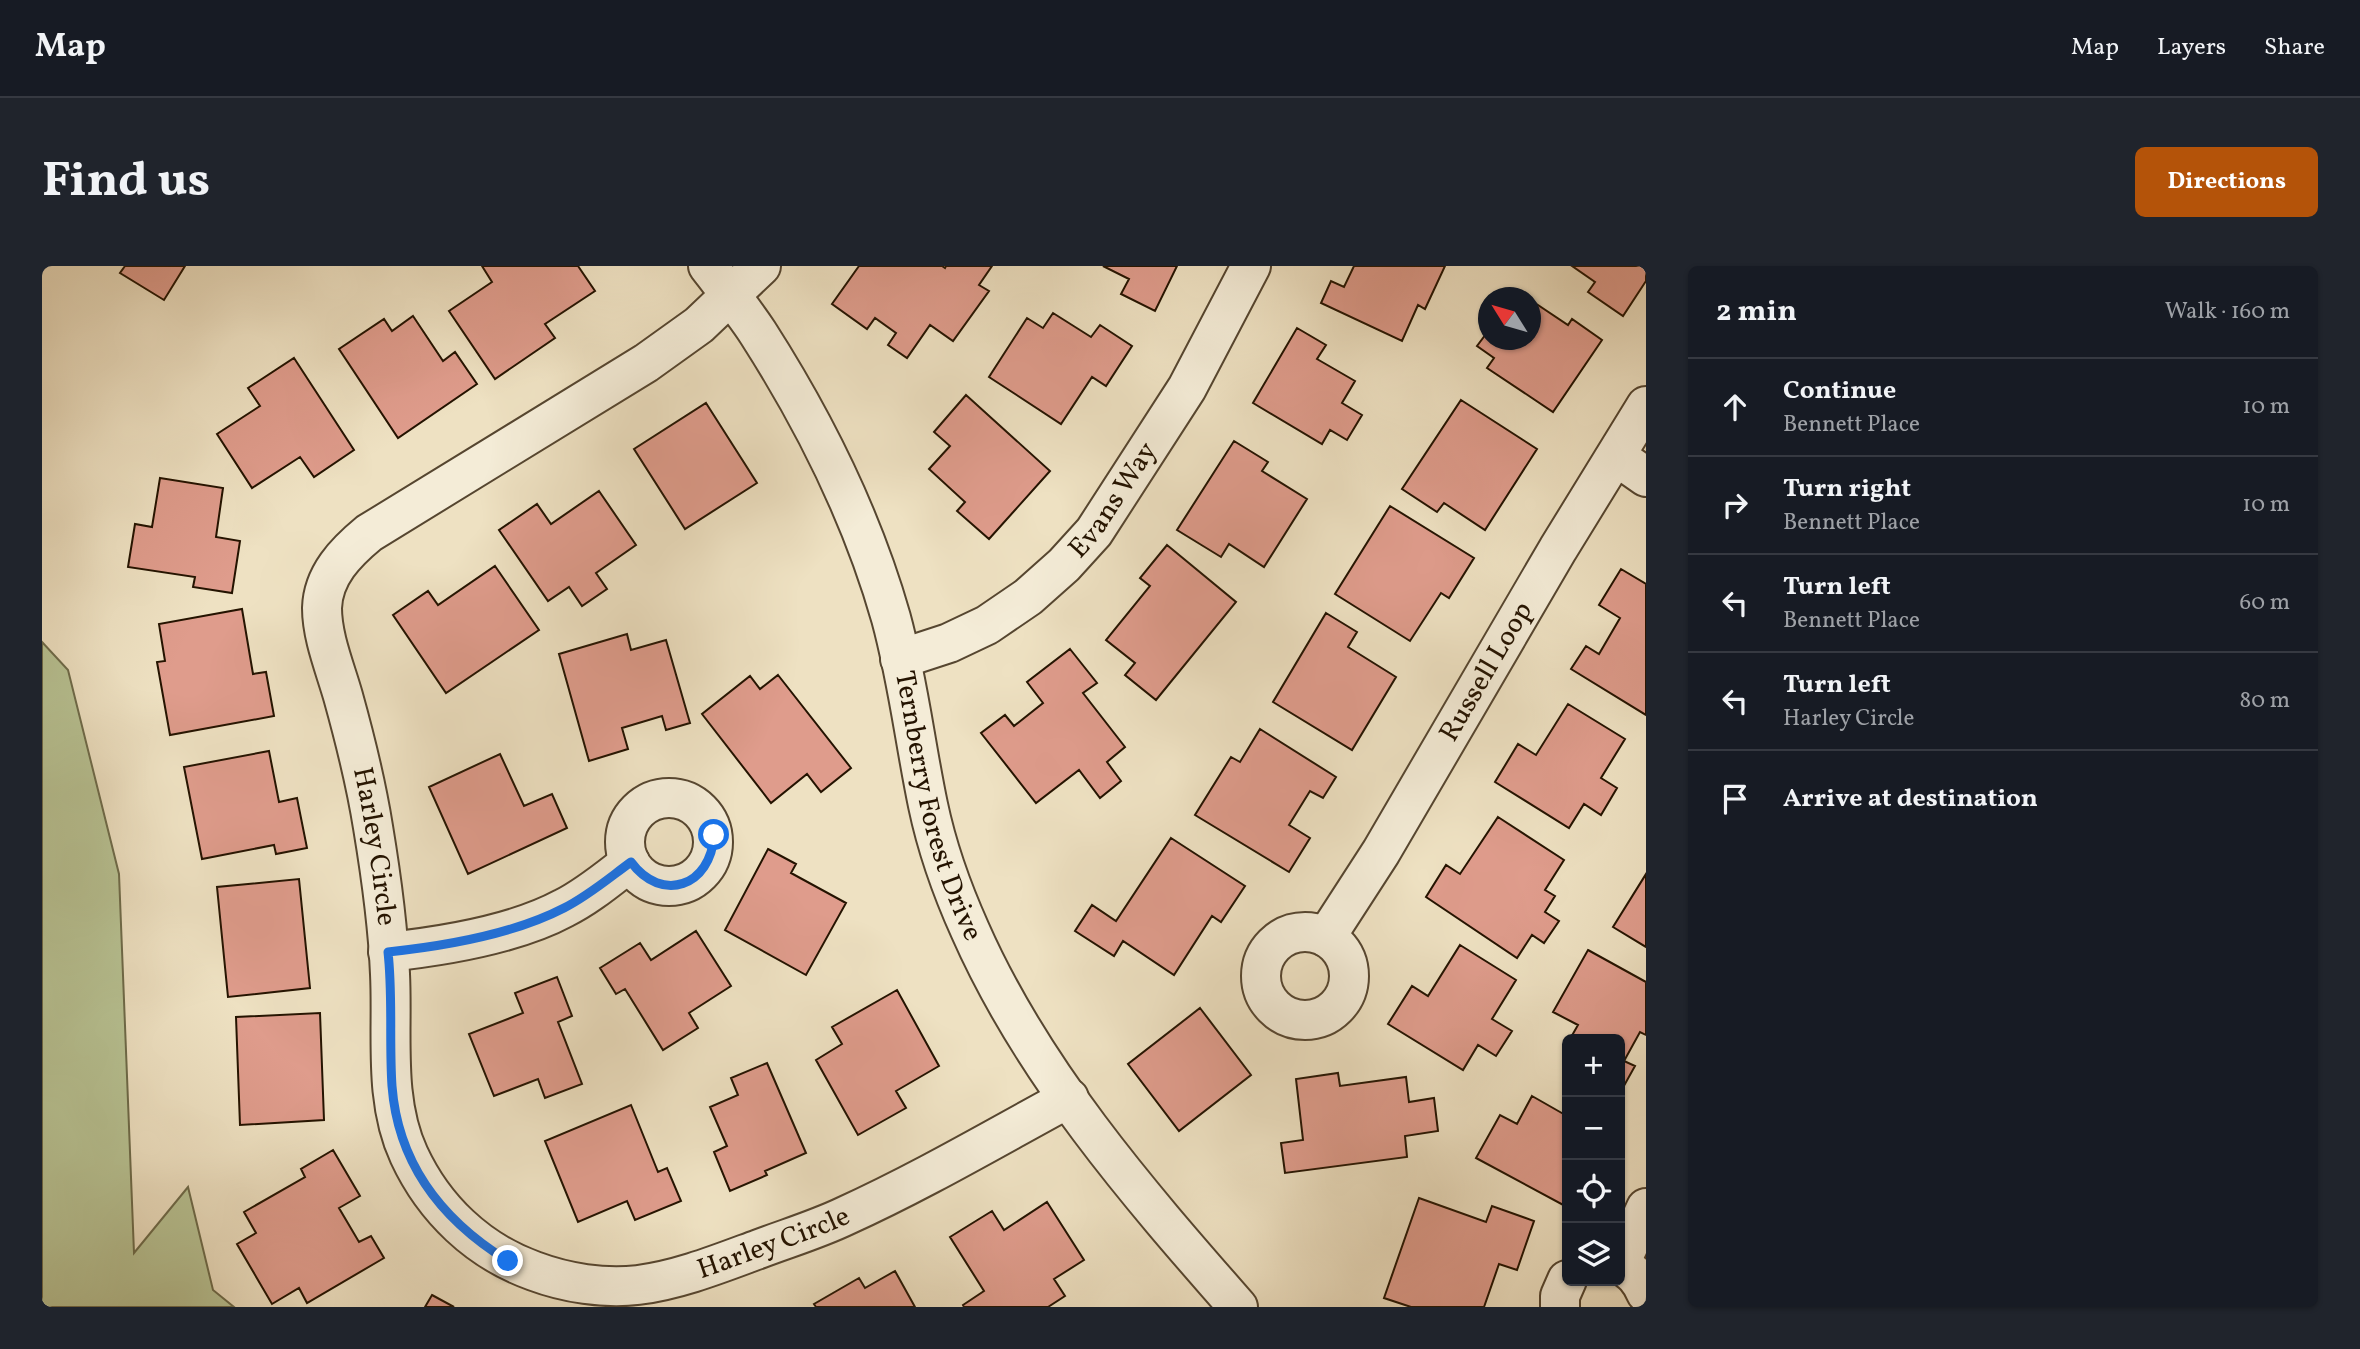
<!DOCTYPE html>
<meta charset="utf-8">
<style>
body{margin:0;font-family:Vollkorn,serif;background:#20242c;color:#f1f3f6}
.controls{position:absolute;right:21px;bottom:21px;display:grid;overflow:hidden;border-radius:10px;box-shadow:0 2px 5px #0004}
.controls button{width:63px;height:63px;display:grid;place-items:center;padding:0;border:0;border-bottom:2px solid #363941;background:#171b24;color:#f1f3f6;font:35px sans-serif}
.compass{position:absolute;left:1436px;top:21px;width:63px;height:63px;border-radius:50%;background:#171b24;box-shadow:0 2px 5px #0004;rotate:307deg}
.stop{position:absolute;width:21px;height:21px;margin:-16px;border:5px solid #1a73e8;border-radius:50%;background:#fff}
.stop.end{background:#1a73e8;border-color:#fff;box-shadow:0 2px 7px #0008}
.list{margin:0;padding:0;list-style:none}
h2{display:flex;justify-content:space-between;align-items:center;height:91px;margin:0;padding:0 28px;font-size:30px}
h2 small{font-size:23px;font-weight:400;color:#9ea1a6}
.list li{display:grid;grid-template-columns:46px 1fr auto;gap:21px;align-items:center;box-sizing:border-box;height:98px;padding:0 28px;border-top:2px solid #363941}
.list b{display:block;font-size:26px;white-space:nowrap}
.list p{margin:0;font-size:23px;white-space:nowrap;color:#9ea1a6}
.list em{font-size:23px;font-style:normal;color:#9ea1a6}
.icon{flex:none;width:38px;height:38px;fill:none;stroke:currentColor;stroke-width:2;stroke-linecap:round;stroke-linejoin:round}
.map{position:relative;flex:none;width:1604px;height:1041px;overflow:hidden;border-radius:10px}
header{display:flex;align-items:center;gap:42px;box-sizing:border-box;height:98px;padding:0 35px;background:#171b24;border-bottom:2px solid #363941}
header strong{font-size:33px}
nav{display:flex;gap:38px;margin-inline-start:auto;font-size:24px}
.intro{display:flex;align-items:center;justify-content:space-between;box-sizing:border-box;height:168px;padding:0 42px}
h1{margin:0;font-size:49px}
.button{padding:18px 32px;border-radius:10px;background:#b45309;color:#fff;font-size:24px;font-weight:700}
main{display:flex;gap:42px;padding:0 42px}
aside{flex:1;background:#171b24;border-radius:10px;box-shadow:0 2px 5px #0004}
.map>svg:first-child{display:block}
</style>
<header>
<strong>Map</strong>
<nav><a>Map</a><a>Layers</a><a>Share</a></nav>
</header>
<div class="intro"><h1>Find us</h1><a class="button">Directions</a></div>
<main>
<div class="map">
<svg width="1604" height="1041" viewBox="0 0 1604 1041">
<rect width="100%" height="100%" fill="#eee1c2"/>
<filter id="stains"><feTurbulence type="fractalNoise" baseFrequency=".00286" numOctaves="4"/><feColorMatrix values="0 0 0 0 .2 0 0 0 0 .09 0 0 0 0 .02 0 0 0 .5 -.17"/></filter>
<radialGradient id="worn" r=".72"><stop offset=".6" stop-color="#630" stop-opacity="0"/><stop offset="1" stop-color="#630" stop-opacity=".3"/></radialGradient>
<path fill="#b8c394" stroke="#6e6b4a" stroke-width="2" d="M 0,376 L 26,404 L 77,608 L 92,987 L 146,921 L 171,1024 L 192,1041 L 0,1041 Z"/>
<path fill="#df9c8c" stroke="#241300" stroke-width="2" d="M 83,0 L 143,0 L 122,34 L 78,7 Z
M 440,0 L 536,0 L 553,25 L 503,58 L 513,72 L 453,113 L 407,45 L 450,16 Z
M 817,0 L 900,0 L 903,2 L 904,0 L 950,0 L 937,19 L 947,25 L 911,75 L 888,59 L 865,92 L 846,79 L 854,67 L 833,52 L 825,63 L 790,38 Z
M 1061,0 L 1135,0 L 1113,45 L 1079,28 L 1087,13 Z
M 1312,0 L 1403,0 L 1383,43 L 1376,39 L 1360,75 L 1279,37 L 1289,15 L 1302,21 Z
M 1530,0 L 1604,0 L 1604,15 L 1581,50 L 1546,26 L 1553,16 Z
M 1490,35 L 1526,59 L 1530,53 L 1560,74 L 1511,146 L 1445,102 L 1452,92 L 1435,80 L 1447,64 L 1447,74 L 1489,74 Z
M 1011,47 L 1049,71 L 1058,59 L 1090,80 L 1064,120 L 1050,111 L 1019,158 L 947,111 L 985,52 L 1001,62 Z
M 371,50 L 401,95 L 413,86 L 435,118 L 356,172 L 297,83 L 342,53 L 350,65 Z
M 1255,62 L 1284,79 L 1275,93 L 1313,115 L 1300,137 L 1320,149 L 1305,174 L 1288,164 L 1280,178 L 1211,137 Z
M 252,92 L 312,184 L 272,211 L 258,191 L 210,222 L 175,168 L 218,140 L 206,122 Z
M 924,129 L 1008,205 L 947,273 L 915,245 L 923,236 L 887,203 L 908,180 L 892,166 Z
M 1419,134 L 1495,183 L 1443,264 L 1402,237 L 1395,246 L 1360,223 Z
M 664,137 L 715,217 L 643,263 L 592,183 Z
M 1192,175 L 1226,196 L 1220,205 L 1265,233 L 1222,301 L 1187,278 L 1179,291 L 1135,264 Z
M 118,212 L 181,222 L 174,271 L 198,275 L 190,327 L 151,321 L 153,311 L 86,301 L 93,258 L 110,261 Z
M 557,225 L 594,279 L 554,307 L 565,323 L 540,340 L 527,321 L 506,335 L 457,264 L 495,238 L 509,258 Z
M 1348,240 L 1432,292 L 1407,332 L 1399,327 L 1368,375 L 1293,328 Z
M 1125,279 L 1194,336 L 1114,434 L 1083,409 L 1093,397 L 1064,374 L 1108,320 L 1098,312 Z
M 453,300 L 497,364 L 404,427 L 351,349 L 386,325 L 396,339 Z
M 1579,303 L 1604,318 L 1604,449 L 1529,403 L 1544,380 L 1557,388 L 1578,352 L 1557,339 Z
M 200,343 L 211,408 L 224,406 L 232,450 L 128,469 L 115,396 L 123,395 L 117,358 Z
M 1284,347 L 1315,366 L 1306,381 L 1354,411 L 1310,484 L 1231,436 Z
M 585,368 L 589,384 L 624,374 L 648,457 L 624,464 L 620,450 L 580,462 L 586,483 L 547,495 L 517,388 Z
M 1028,383 L 1055,417 L 1041,427 L 1083,481 L 1065,496 L 1079,515 L 1058,532 L 1037,504 L 994,537 L 939,467 L 963,449 L 972,460 L 1001,437 L 985,416 Z
M 736,409 L 809,502 L 779,526 L 765,508 L 729,537 L 660,448 L 708,410 L 718,423 Z
M 1526,438 L 1583,473 L 1559,512 L 1575,522 L 1559,549 L 1542,538 L 1527,562 L 1453,516 L 1476,478 L 1494,489 Z
M 1218,463 L 1294,511 L 1281,532 L 1268,525 L 1247,559 L 1268,572 L 1247,606 L 1153,549 L 1189,491 L 1198,496 Z
M 227,485 L 237,536 L 255,532 L 265,582 L 234,588 L 232,579 L 160,593 L 142,501 Z
M 458,488 L 482,540 L 510,528 L 525,562 L 426,608 L 387,521 Z
M 1456,551 L 1522,594 L 1503,624 L 1513,630 L 1503,646 L 1517,655 L 1502,677 L 1490,669 L 1475,692 L 1384,631 L 1404,599 L 1418,608 Z
M 1129,572 L 1203,620 L 1179,656 L 1170,650 L 1132,709 L 1081,675 L 1072,690 L 1033,665 L 1050,639 L 1074,655 Z
M 726,583 L 754,598 L 749,607 L 804,637 L 764,709 L 683,664 Z
M 1604,608 L 1604,681 L 1571,661 Z
M 257,613 L 268,722 L 186,731 L 175,621 Z
M 654,665 L 689,720 L 647,747 L 656,762 L 621,784 L 583,723 L 574,728 L 558,702 L 598,677 L 609,694 Z
M 1418,679 L 1474,714 L 1450,753 L 1470,765 L 1454,790 L 1436,779 L 1421,804 L 1346,758 L 1370,720 L 1386,730 Z
M 1546,684 L 1604,716 L 1604,769 L 1598,766 L 1582,795 L 1593,800 L 1578,827 L 1578,773 L 1528,773 L 1536,759 L 1511,746 Z
M 515,711 L 530,750 L 516,756 L 540,818 L 503,832 L 496,813 L 452,830 L 427,768 L 481,747 L 473,727 Z
M 855,724 L 897,800 L 854,825 L 864,842 L 816,869 L 774,794 L 800,778 L 790,761 Z
M 1158,742 L 1209,809 L 1137,865 L 1086,798 Z
M 278,747 L 282,854 L 198,859 L 194,751 Z
M 725,797 L 764,887 L 723,905 L 725,909 L 688,925 L 672,886 L 685,880 L 668,841 L 696,829 L 689,812 Z
M 1296,807 L 1298,820 L 1364,811 L 1367,836 L 1392,832 L 1396,865 L 1363,870 L 1365,891 L 1243,907 L 1239,877 L 1261,874 L 1254,813 Z
M 1490,830 L 1525,850 L 1525,941 L 1434,892 L 1458,849 L 1475,858 Z
M 589,839 L 616,906 L 625,902 L 639,935 L 593,954 L 585,935 L 536,956 L 503,875 Z
M 291,884 L 318,930 L 297,942 L 317,976 L 329,970 L 342,992 L 265,1037 L 257,1022 L 230,1038 L 195,978 L 214,967 L 202,946 L 263,911 L 259,903 Z
M 1377,932 L 1444,956 L 1450,940 L 1492,955 L 1475,1004 L 1457,998 L 1442,1041 L 1369,1041 L 1342,1032 Z
M 1005,936 L 1042,994 L 1012,1013 L 1023,1030 L 1006,1041 L 922,1041 L 921,1039 L 942,1025 L 908,971 L 950,945 L 962,964 Z
M 853,1005 L 873,1041 L 774,1041 L 772,1038 L 817,1012 L 823,1022 Z
M 390,1029 L 412,1041 L 383,1041 Z"/>
<g fill="none" stroke-linecap="round" stroke-linejoin="round">
<g stroke="#564630" stroke-width="42">
<g id="minor">
<path id="s1" d="M 666,0 C 683,22 701,44 716,67 C 773,156 820,250 849,352 C 866,414 873,477 886,539 C 895,582 910,624 928,664 C 990,805 1095,926 1196,1041"/>
<path id="s2" d="M 719,0 L 657,59 L 604,97 L 327,267 C 304,286 281,309 280,342 C 280,371 293,402 301,430 C 313,473 324,517 331,561 C 339,609 346,659 348,708 C 351,767 341,833 367,889 C 392,943 436,985 492,1005 C 524,1017 562,1023 596,1019 C 637,1014 679,997 717,983 C 746,972 776,963 803,950 C 880,915 953,872 1027,832"/>
<path d="M 1574,190 L 1604,211"/>
<path id="s3" d="M 858,393 L 907,377 L 945,359 L 986,331 L 1022,299 L 1052,266 L 1145,122 L 1209,0"/>
<circle cx="627" cy="576" r="44"/>
<circle cx="1263" cy="710" r="44"/>
<path id="s4" d="M 1284,671 L 1339,586 L 1516,283 L 1604,140"/>
<path d="M 346,686 C 402,680 472,669 522,642 C 546,630 567,612 588,596"/>
<path d="M 1578,998 L 1604,942"/>
<path d="M 1578,998 C 1591,1006 1598,1013 1604,1027"/>
<path d="M 1518,1041 L 1518,1030 L 1525,1014"/>
</g>
</g>
<use href="#minor" stroke="#f4ecd7" stroke-width="38"/>
</g>
<g fill="none" stroke-linecap="round" stroke-linejoin="round">
<path stroke="#1a73e8" stroke-width="9" d="M 466,995 C 401,955 356,898 350,820 C 347,775 351,731 346,686 C 403,680 472,668 522,642 C 546,630 567,612 589,596 C 620,638 669,620 672,569"/>
</g>
<g text-anchor="middle" dominant-baseline="central" stroke-width="5" stroke-linejoin="round" paint-order="stroke">
<g font-size="28" fill="#241300" stroke="#f4ecd7">
<text stroke="none"><textPath href="#s3" startOffset="273">Evans Way</textPath></text>
<text stroke="none"><textPath href="#s4" startOffset="310">Russell Loop</textPath></text>
<text stroke="none"><textPath href="#s1" startOffset="593">Ternberry Forest Drive</textPath></text>
<text stroke="none"><textPath href="#s2" startOffset="812">Harley Circle</textPath></text>
<text stroke="none"><textPath href="#s2" startOffset="1547">Harley Circle</textPath></text>
</g>
</g>
<rect width="100%" height="100%" filter="url(#stains)"/>
<rect width="100%" height="100%" fill="url(#worn)"/>
</svg>
<div class="controls">
<button>+</button>
<button>−</button>
<button><svg class="icon" aria-label="locate" viewBox="0 0 24 24"><circle cx="12" cy="12" r="6"/><path d="M12 2v4M12 18v4M2 12h4M18 12h4"/></svg></button>
<button><svg class="icon" aria-label="layers" viewBox="0 0 24 24"><path d="M12 4l9 5-9 5-9-5zM3 14l9 5 9-5"/></svg></button>
</div>
<svg class="compass" viewBox="-18 -18 36 36"><path d="M0-13l5 13h-10z" fill="#e53935"/><path d="M0 13l5-13h-10z" fill="#9ea1a6"/></svg>
<div class="stop" style="left:672px;top:569px"></div>
<div class="stop end" style="left:466px;top:995px"></div>
</div>
<aside>
<h2>2 min<small>Walk · 160 m</small></h2>
<ul class="list">
<li><svg class="icon" aria-label="ahead" viewBox="0 0 24 24"><path d="M12 20V5M6 11l6-6 6 6"/></svg><div><b>Continue</b><p>Bennett Place</p></div><em>10 m</em></li>
<li><svg class="icon" aria-label="right" viewBox="0 0 24 24"><path d="M7 20v-9h11M14 6l5 5-5 5"/></svg><div><b>Turn right</b><p>Bennett Place</p></div><em>10 m</em></li>
<li><svg class="icon" aria-label="left" viewBox="0 0 24 24"><path d="M17 20v-9H6M10 6l-5 5 5 5"/></svg><div><b>Turn left</b><p>Bennett Place</p></div><em>60 m</em></li>
<li><svg class="icon" aria-label="left" viewBox="0 0 24 24"><path d="M17 20v-9H6M10 6l-5 5 5 5"/></svg><div><b>Turn left</b><p>Harley Circle</p></div><em>80 m</em></li>
<li><svg class="icon" aria-label="arrive" viewBox="0 0 24 24"><path d="M6 21V4h12l-3 4 3 4H6"/></svg><div><b>Arrive at destination</b></div></li>
</ul>
</aside>
</main>
